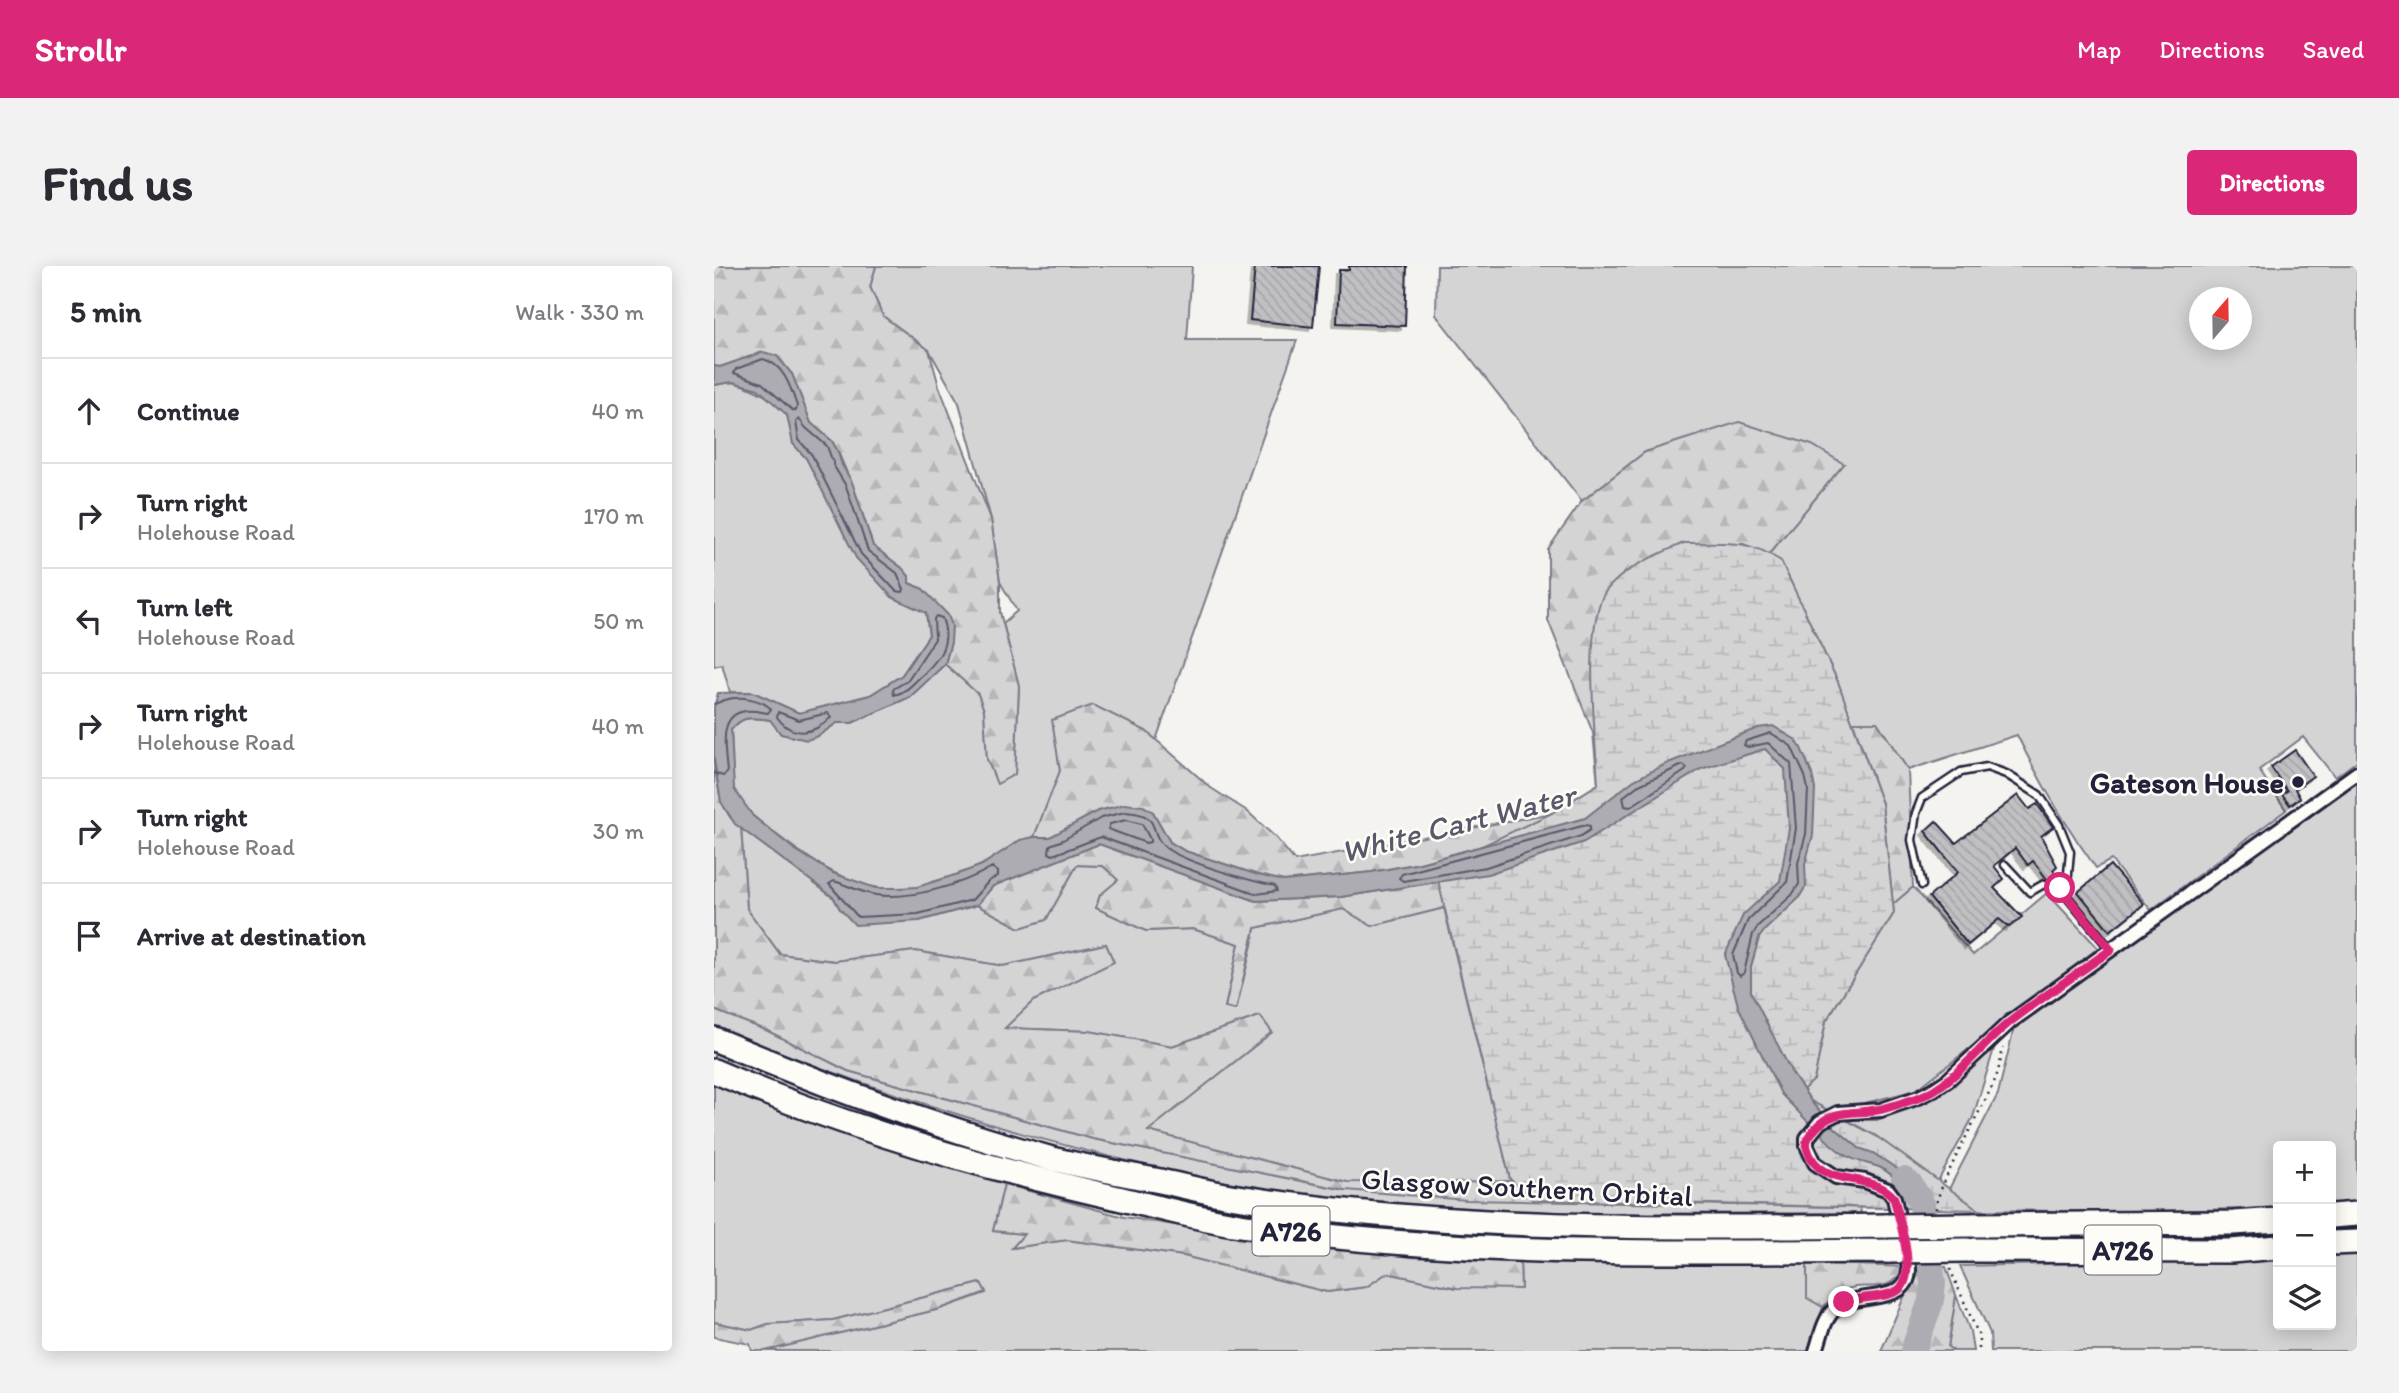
<!DOCTYPE html>
<meta charset="utf-8">
<style>
body{margin:0;font-family:Itim,sans-serif;background:#f2f2f3;color:#2b2b33}
.controls{position:absolute;right:21px;bottom:21px;display:grid;overflow:hidden;border-radius:7px;box-shadow:0 4px 18px #0003}
.controls button{width:63px;height:63px;display:grid;place-items:center;padding:0;border:0;border-bottom:2px solid #e1e1e2;background:#fff;color:#2b2b33;font:35px sans-serif}
.compass{position:absolute;left:1475px;top:21px;width:63px;height:63px;border-radius:50%;background:#fff;box-shadow:0 4px 18px #0003;rotate:20deg}
.stop{position:absolute;width:21px;height:21px;margin:-16px;border:5px solid #db2777;border-radius:50%;background:#fff}
.stop.end{background:#db2777;border-color:#fff;box-shadow:0 2px 7px #0008}
.list{margin:0;padding:0;list-style:none}
h2{display:flex;justify-content:space-between;align-items:center;height:91px;margin:0;padding:0 28px;font-size:30px}
h2 small{font-size:23px;font-weight:400;color:#7c7c81}
.list li{display:grid;grid-template-columns:46px 1fr auto;gap:21px;align-items:center;box-sizing:border-box;height:105px;padding:0 28px;border-top:2px solid #e1e1e2}
.list b{display:block;font-size:26px;white-space:nowrap}
.list p{margin:0;font-size:23px;white-space:nowrap;color:#7c7c81}
.list em{font-size:23px;font-style:normal;color:#7c7c81}
.icon{flex:none;width:38px;height:38px;fill:none;stroke:currentColor;stroke-width:2;stroke-linecap:round;stroke-linejoin:round}
.map{position:relative;flex:none;width:1643px;height:1085px;overflow:hidden;border-radius:7px}
header{display:flex;align-items:center;gap:42px;box-sizing:border-box;height:98px;padding:0 35px;background:#db2777;color:#fff}
header strong{font-size:33px}
nav{display:flex;gap:38px;margin-inline-start:auto;font-size:24px}
.intro{display:flex;align-items:center;justify-content:space-between;box-sizing:border-box;height:168px;padding:0 42px}
h1{margin:0;font-size:49px}
.button{padding:18px 32px;border-radius:7px;background:#db2777;color:#fff;font-size:24px;font-weight:700}
main{display:flex;gap:42px;padding:0 42px}
aside{flex:1;background:#fff;border-radius:7px;box-shadow:0 4px 18px #0003}
.map>svg:first-child{display:block}
</style>
<header>
<strong>Strollr</strong>
<nav><a>Map</a><a>Directions</a><a>Saved</a></nav>
</header>
<div class="intro"><h1>Find us</h1><a class="button">Directions</a></div>
<main>
<aside>
<h2>5 min<small>Walk · 330 m</small></h2>
<ul class="list">
<li><svg class="icon" aria-label="ahead" viewBox="0 0 24 24"><path d="M12 20V5M6 11l6-6 6 6"/></svg><div><b>Continue</b></div><em>40 m</em></li>
<li><svg class="icon" aria-label="right" viewBox="0 0 24 24"><path d="M7 20v-9h11M14 6l5 5-5 5"/></svg><div><b>Turn right</b><p>Holehouse Road</p></div><em>170 m</em></li>
<li><svg class="icon" aria-label="left" viewBox="0 0 24 24"><path d="M17 20v-9H6M10 6l-5 5 5 5"/></svg><div><b>Turn left</b><p>Holehouse Road</p></div><em>50 m</em></li>
<li><svg class="icon" aria-label="right" viewBox="0 0 24 24"><path d="M7 20v-9h11M14 6l5 5-5 5"/></svg><div><b>Turn right</b><p>Holehouse Road</p></div><em>40 m</em></li>
<li><svg class="icon" aria-label="right" viewBox="0 0 24 24"><path d="M7 20v-9h11M14 6l5 5-5 5"/></svg><div><b>Turn right</b><p>Holehouse Road</p></div><em>30 m</em></li>
<li><svg class="icon" aria-label="arrive" viewBox="0 0 24 24"><path d="M6 21V4h12l-3 4 3 4H6"/></svg><div><b>Arrive at destination</b></div></li>
</ul>
</aside>
<div class="map">
<svg width="1643" height="1085" viewBox="0 0 1643 1085">
<defs>
<pattern id="forest-firs" width="22" height="20" patternUnits="userSpaceOnUse" patternTransform="scale(1.75)"><rect width="22" height="20" fill="#d5d4d5"/><path d="M5 1l3.5 6h-7zM16 11l3.5 6h-7z" fill="#b7b6b8"/></pattern>
<pattern id="wetland-marsh" width="20" height="14" patternUnits="userSpaceOnUse" patternTransform="scale(1.75)"><rect width="20" height="14" fill="#d5d4d5"/><path d="M1 5h8M5 5V1M11 12h8M15 12V8" fill="none" stroke="#b7b6b8"/></pattern>
<pattern id="building-back-hatch" width="6" height="6" patternUnits="userSpaceOnUse" patternTransform="scale(1.75)"><rect width="6" height="6" fill="#c0bfc2"/><path d="M-1 5l2 2M0 0l6 6M5-1l2 2" fill="none" stroke="#a5a4a8"/></pattern>
<filter id="shadow"><feDropShadow dx="-4" dy="4" stdDeviation="0" flood-color="#0004"/></filter>
</defs>
<rect width="100%" height="100%" fill="#f4f3ef"/>
<filter id="ink" filterUnits="userSpaceOnUse"><feTurbulence type="fractalNoise" baseFrequency=".0143" numOctaves="2"/><feDisplacementMap in="SourceGraphic" scale="14" xChannelSelector="R" yChannelSelector="G"/><feConvolveMatrix kernelMatrix="1 2 1 2 8 2 1 2 1" color-interpolation-filters="sRGB"/></filter>
<g filter="url(#ink)">
<path fill="#d5d4d5" stroke="#7c7b88" stroke-width="2" fill-rule="evenodd" d="M 162,0 L 478,0 L 473,74 L 583,74 L 442,474 L 432,465 L 379,439 L 346,505 L 320,571 C 300,575 287,589 269,598 C 252,608 223,616 204,621 C 150,633 99,597 59,566 C 45,555 25,542 20,523 C 17,512 18,478 17,464 C 30,448 38,452 57,454 L 67,468 L 104,470 L 123,457 L 138,457 L 196,431 L 231,398 L 264,428 L 270,444 L 273,493 L 283,517 L 301,508 L 305,420 L 289,357 L 303,345 L 286,316 L 277,253 L 245,137 L 215,84 L 169,50 L 156,21 Z
M 723,0 L 1643,0 L 1643,495 L 1621,511 L 1589,471 L 1545,504 L 1572,544 L 1437,644 L 1397,594 L 1382,602 C 1351,559 1326,516 1303,469 L 1194,504 L 1163,456 L 1138,456 L 1124,416 L 1067,296 L 1055,288 L 1130,198 L 931,186 L 868,235 L 722,49 ZM 1486,32 L 1528,32 L 1528,74 L 1486,74 Z
M 19,116 C 36,121 67,134 74,152 C 82,173 73,172 92,192 L 178,331 L 212,346 L 215,369 L 188,409 L 156,429 L 85,447 L 39,426 L 16,426 L 8,398 L 0,400 L 0,119 Z
M 1643,515 L 1643,936 L 1617,938 L 1617,880 L 1564,880 L 1564,942 L 1411,946 L 1265,944 L 1235,923 L 1284,828 L 1300,762 L 1469,637 Z
M 27,562 L 120,632 L 126,643 L 205,655 L 263,639 L 306,662 L 332,654 L 363,599 L 389,600 L 405,614 L 386,629 L 382,642 L 432,665 L 479,663 L 525,678 L 511,741 L 522,744 L 539,675 L 541,662 L 629,643 L 658,660 L 730,642 L 796,913 L 1146,941 L 1147,947 C 1031,947 915,949 799,945 C 761,944 720,945 682,941 C 446,916 218,850 0,760 L 0,744 L 52,764 L 134,805 L 379,873 L 631,924 L 633,916 L 433,865 L 558,766 L 546,750 L 458,780 L 375,765 L 290,762 L 319,735 L 399,696 L 392,678 L 289,700 L 201,685 L 120,695 L 66,688 L 33,643 Z
M 1199,621 L 1259,689 L 1333,627 L 1384,682 L 1202,824 L 1116,846 L 1097,836 L 1089,823 L 1100,814 L 1112,755 L 1180,647 L 1179,638 Z
M 0,782 L 499,937 L 1170,969 L 1170,977 L 796,974 L 669,967 L 523,948 L 367,918 L 120,843 L 0,796 Z
M 1280,783 L 1259,851 L 1224,915 L 1162,870 L 1132,854 L 1163,854 L 1220,832 Z
M 0,816 L 185,885 L 290,918 L 279,965 L 311,968 L 300,982 L 353,974 L 470,990 L 613,1026 L 652,1021 L 673,1007 L 743,1022 L 807,1022 L 806,995 L 1093,997 L 1093,1032 L 1109,1041 L 1094,1085 L 51,1085 L 226,1043 L 272,1027 L 267,1017 L 119,1054 L 54,1058 L 37,1064 L 0,1056 Z
M 1643,988 L 1643,1085 L 1277,1085 L 1276,1067 L 1246,1000 L 1564,993 L 1564,1059 L 1617,1059 L 1617,990 Z
M 1242,1029 L 1256,1065 L 1259,1085 L 1240,1085 L 1234,1081 Z"/>
<path fill="url(#forest-firs)" stroke="#7c7b88" stroke-width="2" d="M 0,0 L 162,0 L 156,21 L 169,50 L 215,84 L 225,120 L 277,253 L 286,316 L 286,346 L 305,420 L 301,508 L 283,518 L 273,493 L 270,444 L 264,428 L 231,398 L 237,376 L 209,323 L 195,317 L 188,302 L 159,280 L 142,228 L 124,186 L 118,175 L 97,157 L 78,108 L 49,86 L 6,101 L 0,100 Z
M 1025,156 L 1098,179 L 1130,198 L 1055,288 L 1027,277 L 920,514 L 834,562 L 706,597 L 658,606 L 570,615 L 544,609 L 471,585 L 456,576 L 439,546 L 429,540 L 384,545 L 346,568 L 336,572 L 320,571 L 346,505 L 338,454 L 379,439 L 432,465 L 497,522 L 533,545 L 562,572 L 581,595 L 838,547 L 884,518 L 879,467 L 834,354 L 834,283 L 868,235 L 931,186 Z
M 1139,456 L 1163,456 L 1194,504 L 1199,621 L 1179,638 L 1168,538 Z
M 0,494 C 4,519 5,546 27,562 L 33,643 L 66,688 L 120,695 L 201,685 L 289,700 L 392,678 L 400,696 L 319,735 L 291,762 L 375,765 L 458,780 L 546,750 L 558,766 L 434,865 L 633,916 L 739,917 L 818,914 L 1176,942 L 753,934 L 632,924 L 379,873 L 134,805 L 52,764 L 0,744 Z
M 385,578 L 542,635 L 627,631 L 774,608 L 771,627 L 730,642 L 658,660 L 629,643 L 541,662 L 522,744 L 511,742 L 525,678 L 479,663 L 432,665 L 382,642 L 386,629 L 404,614 L 389,600 L 363,599 L 332,654 L 306,662 L 263,639 L 279,620 Z
M 290,918 L 410,951 L 563,975 L 698,991 L 806,995 L 807,1023 L 743,1022 L 673,1007 L 652,1021 L 613,1026 L 470,990 L 353,974 L 298,982 L 310,968 L 279,965 Z
M 1093,997 L 1191,1001 C 1170,1035 1153,1011 1126,1026 C 1120,1029 1114,1037 1109,1041 L 1093,1032 Z
M 1213,1001 L 1213,1015 L 1195,1085 L 1167,1085 L 1190,1031 L 1203,1011 L 1205,1002 Z
M 1222,1001 L 1232,1001 L 1242,1029 L 1234,1081 L 1240,1085 L 1205,1085 L 1227,1019 Z
M 267,1017 L 272,1026 L 226,1043 L 51,1085 L 38,1085 L 36,1078 L 0,1071 L 0,1056 L 37,1064 L 54,1058 L 119,1054 Z"/>
<path fill="url(#wetland-marsh)" stroke="#7c7b88" stroke-width="2" d="M 970,277 C 1009,277 1032,272 1067,295 L 1124,416 L 1168,538 L 1180,647 L 1112,755 L 1100,814 L 1084,828 L 1162,870 L 1265,944 L 819,934 L 796,913 L 721,602 L 838,547 L 884,518 C 882,476 868,357 892,325 C 910,301 943,289 970,277 Z"/>
<path fill="#acacb2" stroke="#757582" stroke-width="2" d="M 49,86 L 63,90 L 78,108 L 97,157 L 118,175 L 124,186 L 128,199 L 138,216 L 159,280 L 188,302 L 195,310 L 195,317 L 209,323 L 234,349 L 238,360 L 237,376 L 231,398 L 196,431 L 138,457 L 123,457 L 104,470 L 93,474 L 67,468 L 56,454 C 38,452 30,448 17,464 L 20,523 L 39,550 L 80,583 L 119,607 L 161,622 L 184,622 L 203,621 L 244,608 L 268,599 L 306,574 L 320,571 L 336,571 L 384,545 L 411,538 L 429,540 L 439,546 L 456,576 L 471,585 L 544,609 L 570,615 L 658,606 L 706,597 L 871,552 L 920,514 L 954,497 L 1044,462 L 1059,460 L 1082,474 L 1087,482 L 1098,508 L 1101,523 L 1099,569 L 1091,598 L 1092,620 L 1084,633 L 1051,664 L 1045,672 L 1037,701 L 1037,726 L 1078,807 L 1099,838 L 1110,849 L 1096,858 L 1067,828 L 1024,740 L 1011,689 L 1029,649 L 1066,615 L 1075,562 L 1071,503 L 1051,483 L 987,503 L 870,576 L 774,608 L 627,631 L 542,635 L 385,578 L 279,620 L 263,639 L 205,655 L 141,659 L 126,643 L 120,632 L 21,558 L 7,536 L 0,494 L 0,441 L 4,427 L 39,426 L 85,447 L 156,429 L 188,409 L 215,369 L 212,347 L 178,331 L 142,292 L 92,192 L 79,178 L 73,149 L 44,123 L 19,116 L 0,119 L 0,100 L 6,101 Z
M 1114,856 L 1145,882 L 1159,887 L 1200,914 L 1210,928 L 1213,943 L 1201,943 C 1197,927 1180,908 1165,901 C 1154,897 1143,896 1133,890 C 1122,884 1111,873 1104,864 Z
M 1213,1001 L 1222,1001 L 1227,1019 L 1205,1085 L 1195,1085 L 1213,1015 Z"/>
<g fill="none" stroke-linecap="round" stroke-linejoin="round">
<path stroke="#59596b" stroke-width="2" d="M 49,93 C 70,98 77,122 83,140 L 82,145 L 78,144 L 48,117 L 20,107 L 22,103 Z
M 85,153 L 92,162 L 113,180 L 121,202 L 132,220 L 154,285 L 183,307 L 190,323 L 189,326 L 182,325 L 147,288 L 98,189 L 85,174 L 82,156 Z
M 222,350 L 228,352 C 239,380 222,397 203,414 C 196,421 190,427 180,429 L 179,423 L 193,415 L 221,373 L 220,353 Z
M 0,438 C 4,437 7,435 11,434 C 26,429 47,433 57,443 L 54,447 C 47,446 39,444 32,445 C 2,448 12,487 13,507 L 9,510 L 0,507
M 64,446 L 85,454 L 114,447 L 117,451 C 100,469 78,472 63,451 Z
M 1057,467 L 1077,480 L 1091,510 L 1094,523 L 1092,568 L 1084,597 L 1085,618 L 1078,629 L 1045,659 L 1039,668 L 1030,707 L 1026,710 L 1023,707 L 1019,689 L 1034,654 L 1073,616 L 1082,562 L 1077,498 L 1054,477 L 1034,481 L 1030,479 L 1032,475 Z
M 969,499 L 973,502 L 971,505 L 916,541 L 911,540 L 909,531 L 923,520 Z
M 411,546 C 450,548 432,565 452,582 C 470,596 537,615 561,620 L 563,625 L 543,628 L 387,571 L 339,589 L 335,587 L 336,579 L 349,574 L 387,552 Z
M 412,554 L 428,558 L 436,573 L 436,576 L 432,577 L 394,563 L 396,558 Z
M 872,559 L 876,560 L 876,564 L 867,570 L 772,601 L 689,615 L 685,612 L 688,608 Z
M 278,601 L 284,606 L 284,610 L 275,615 L 258,634 L 204,648 L 144,651 L 115,618 L 120,615 C 133,619 148,627 162,629 C 196,634 248,619 278,601 Z"/>
<path stroke="#acacb2" stroke-width="26" d="M 1190,914 L 1196,918 L 1208,938 L 1219,1017 L 1217,1035 L 1199,1085"/>
</g>
<path fill="url(#building-back-hatch)" stroke="#22223b" stroke-width="2" filter="url(#shadow)" d="M 541,0 L 605,0 L 599,61 L 536,54 Z
M 635,0 L 693,0 L 691,60 L 623,57 L 625,4 L 635,4 Z
M 1581,484 L 1599,510 L 1581,523 L 1586,532 L 1576,539 L 1568,528 L 1573,525 L 1557,501 Z
M 1304,529 L 1315,543 L 1323,538 L 1339,561 L 1327,570 L 1343,600 L 1339,604 L 1346,616 L 1333,613 L 1319,595 L 1314,599 L 1301,582 L 1280,600 L 1290,613 L 1280,622 L 1308,651 L 1295,661 L 1285,653 L 1254,679 L 1215,631 L 1244,606 L 1211,565 L 1222,555 L 1242,577 Z
M 1396,599 L 1430,638 L 1396,665 L 1364,626 Z"/>
<g fill="none" stroke-linecap="round" stroke-linejoin="round">
<g stroke="#22223b" stroke-width="11">
<path id="lane" d="M 1291,599 L 1316,626 L 1330,618 L 1346,622 L 1397,684
M 1208,619 L 1198,574 L 1202,547 L 1208,532 L 1247,506 L 1273,501 L 1292,508 L 1325,529 L 1345,559 L 1356,586 L 1352,629"/>
</g>
<g stroke="#22223b" stroke-width="18">
<path id="street" d="M 1187,964 L 1180,932 L 1174,924 L 1151,915 L 1122,911 L 1101,897 L 1093,880 L 1093,872 L 1106,856 L 1124,847 L 1167,844 L 1205,831 L 1219,824 L 1234,814 L 1296,756 L 1643,507
M 1102,1085 C 1107,1070 1110,1051 1123,1041 C 1143,1025 1195,1040 1195,1003 C 1195,997 1192,989 1191,982"/>
</g>
<g stroke="#22223b" stroke-width="28">
<path id="highway" d="M 0,773 C 109,819 221,861 335,892 C 370,901 406,907 441,914 C 470,920 500,928 530,932 C 742,965 959,962 1173,960
M 0,805 C 131,862 269,902 408,933 C 447,942 486,953 526,959 C 741,991 959,987 1176,985
M 1617,950 L 1643,948
M 1259,959 L 1520,957 L 1564,954
M 1617,977 L 1643,976
M 1253,984 L 1517,985 L 1564,981"/>
</g>
<path stroke="#22223b" stroke-width="2.5" stroke-dasharray="2 5" stroke-linecap="butt" d="M 1222,943 C 1219,928 1272,835 1281,814 C 1285,804 1287,793 1289,782
M 1236,1003 L 1265,1070 L 1265,1085"/>
<use href="#lane" stroke="#fdfcf7" stroke-width="6"/>
<use href="#street" stroke="#fdfcf7" stroke-width="12"/>
<use href="#highway" stroke="#fdfcf7" stroke-width="23"/>
<g stroke="#22223b" stroke-width="28" stroke-linecap="butt">
<path id="highway-bridge" d="M 1173,960 L 1259,959
M 1176,985 L 1253,984"/>
</g>
<use href="#highway-bridge" stroke="#fdfcf7" stroke-width="23"/>
</g>
</g>
<g fill="none" stroke-linecap="round" stroke-linejoin="round" filter="url(#ink)">
<path stroke="#db2777" stroke-width="9" d="M 1130,1036 C 1147,1030 1168,1033 1183,1025 C 1205,1012 1185,953 1180,932 C 1158,904 1104,924 1093,882 C 1091,874 1095,870 1100,864 C 1119,841 1143,849 1168,843 C 1180,840 1192,836 1204,832 C 1242,817 1266,779 1297,755 C 1330,730 1364,707 1397,684 L 1346,622"/>
</g>
<circle fill="#22223b" stroke="#fdfcf7" stroke-width="2.5" cx="1584" cy="516" r="7"/>
<g text-anchor="middle" dominant-baseline="central" stroke-width="5" stroke-linejoin="round" paint-order="stroke">
<g fill="#fdfcf7" stroke="#646373" stroke-width="2">
<rect x="538.5" y="940.5" width="77" height="49" rx="5"/>
<rect x="1370.5" y="959.5" width="77" height="49" rx="5"/>
</g>
<g font-size="28" font-weight="bold" fill="#22223b">
<text x="577" y="965">A726</text>
<text x="1409" y="984">A726</text>
</g>
<g font-size="30" font-weight="bold" fill="#22223b" stroke="#fdfcf7" text-anchor="end">
<text x="1570" y="516">Gateson House</text>
</g>
<g font-size="30" fill="#22223b" stroke="#fdfcf7">
<text transform="translate(813 921) rotate(3)">Glasgow Southern Orbital</text>
</g>
<g font-size="32" font-style="italic" fill="#59596b" stroke="#fdfcf7">
<text transform="translate(744 557) rotate(-14)">White Cart Water</text>
</g>
</g>
</svg>
<div class="controls">
<button>+</button>
<button>−</button>
<button><svg class="icon" aria-label="layers" viewBox="0 0 24 24"><path d="M12 4l9 5-9 5-9-5zM3 14l9 5 9-5"/></svg></button>
</div>
<svg class="compass" viewBox="-18 -18 36 36"><path d="M0-13l5 13h-10z" fill="#e53935"/><path d="M0 13l5-13h-10z" fill="#7c7c81"/></svg>
<div class="stop" style="left:1346px;top:622px"></div>
<div class="stop end" style="left:1130px;top:1036px"></div>
</div>
</main>
